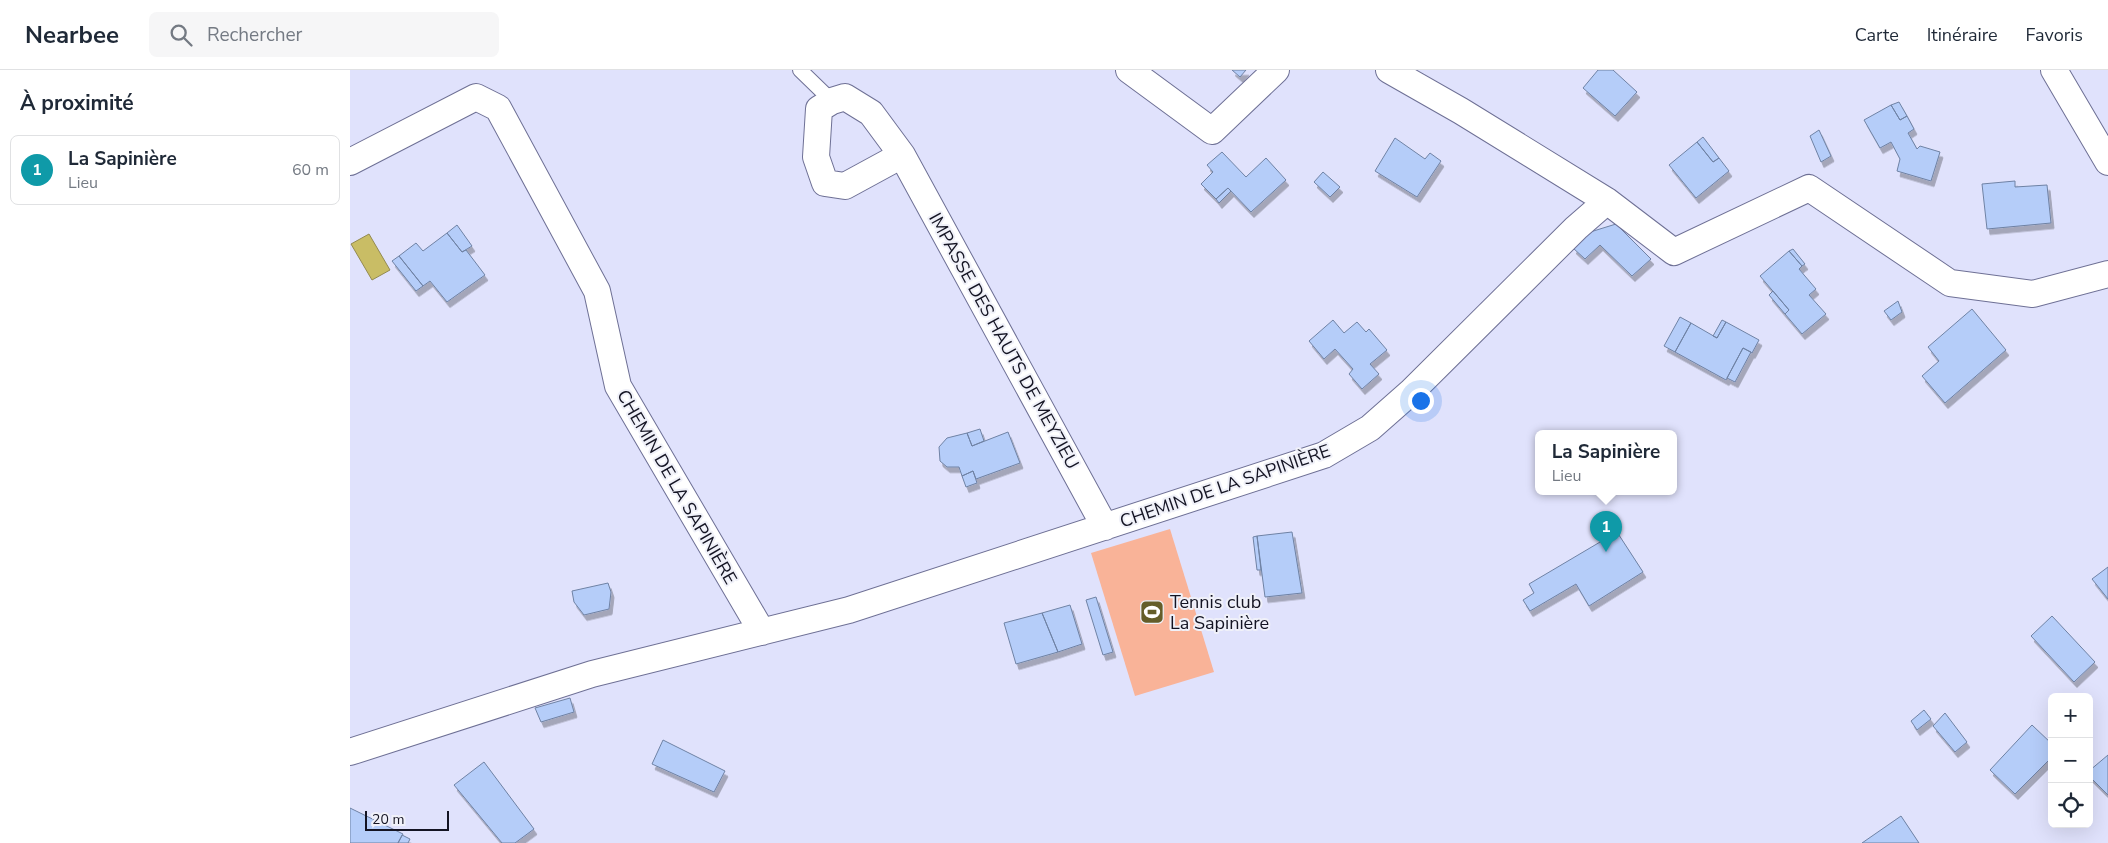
<!DOCTYPE html>
<html lang="fr">
<meta charset="utf-8">
<style>
body{margin:0;font-family:"Nunito Sans",sans-serif;background:#f6f6f7;color:#1f2937}
.controls{position:absolute;right:15px;bottom:15px;display:grid;overflow:hidden;border-radius:8px;box-shadow:0 5px 20px #0002}
.controls button{width:45px;height:45px;display:grid;place-items:center;padding:0;border:0;border-bottom:1px solid #e0e1e3;background:#fff;color:#1f2937;font:25px sans-serif}
.scale{position:absolute;left:15px;bottom:12px;width:84px;box-sizing:border-box;padding-left:5px;border:2px solid #141423;border-top:0;font-size:14px;line-height:18px;white-space:nowrap;color:#141423;-webkit-text-stroke:4px #f0f1f9;paint-order:stroke}
.you{position:absolute;left:1070px;top:330px;width:18px;height:18px;margin:-12px;border:4px solid #fff;border-radius:50%;background:#1a73e8;box-shadow:0 0 0 8px #1a73e833}
.badge{display:grid;place-items:center;width:32px;height:32px;border-radius:50%;background:#db2777;color:#fff;font-size:16px;font-weight:700}
.pin{position:absolute;translate:-50% -41px;filter:drop-shadow(0 1px 2px #0008)}
.pin::after{content:'';position:absolute;top:26px;width:18px;height:15px;background:inherit;clip-path:polygon(0 0,100% 0,50% 100%)}
.popup{position:absolute;left:1185px;top:360px;width:142px;height:65px;box-sizing:border-box;display:grid;place-content:center;border-radius:8px;background:#fff;filter:drop-shadow(0 1px 4px #0005);font-size:16px;white-space:nowrap;color:#747a83}
.popup b{font-size:19px;color:#1f2937}
.popup::after{content:'';position:absolute;left:50%;top:100%;margin-left:-10px;border:10px solid transparent;border-top-color:#fff}
.list{margin:0;padding:0;list-style:none}
h2{display:flex;justify-content:space-between;align-items:center;height:65px;margin:0;padding:0 20px;font-size:21px}
h2 small{font-size:16px;font-weight:400;color:#747a83}
.list li{display:grid;grid-template-columns:32px 1fr auto;gap:15px;align-items:center;box-sizing:border-box;height:70px;margin:0 10px 10px;padding:0 10px;border:1px solid #e0e1e3;border-radius:8px}
.list b{display:block;font-size:19px;white-space:nowrap}
.list p{margin:0;font-size:16px;white-space:nowrap;color:#747a83}
.list em{font-size:16px;font-style:normal;color:#747a83}
.icon{flex:none;width:28px;height:28px;fill:none;stroke:currentColor;stroke-width:2;stroke-linecap:round;stroke-linejoin:round}
.map{position:relative;flex:none;width:1758px;height:773px;overflow:hidden}
header{display:flex;align-items:center;gap:30px;box-sizing:border-box;height:70px;padding:0 25px;background:#fff;border-bottom:1px solid #e0e1e3}
header strong{font-size:24px}
nav{display:flex;gap:28px;margin-inline-start:auto;font-size:18px}
.search{width:350px;height:45px;background:#f6f6f7;display:flex;align-items:center;gap:12px;box-sizing:border-box;padding:0 18px;border-radius:8px;color:#747a83;font-size:19px}
main{display:flex}
aside{flex:1;background:#fff}
.map>svg:first-child{display:block}
</style>
<header>
<strong>Nearbee</strong>
<div class="search"><svg class="icon" aria-label="search" viewBox="0 0 24 24"><circle cx="10" cy="10" r="6"/><path d="M15 15l6 6"/></svg>Rechercher</div>
<nav><a>Carte</a><a>Itinéraire</a><a>Favoris</a></nav>
</header>
<main>
<aside>
<h2>À proximité<small></small></h2>
<ul class="list">
<li><span class="badge" style="background:#0f9aa8">1</span><div><b>La Sapinière</b><p>Lieu</p></div><em>60 m</em></li>
</ul>
</aside>
<div class="map">
<svg width="1758" height="773" viewBox="0 0 1758 773">
<defs>
<filter id="shadow"><feDropShadow dx="3" dy="5.5" stdDeviation="0" flood-color="#0004"/></filter>
</defs>
<rect width="100%" height="100%" fill="#e0e2fc"/>
<path fill="#f9b398" d="M 820,459 L 864,602 L 785,626 L 741,483 Z"/>
<path fill="#c9bd65" stroke="#938a51" d="M 19,164 L 40,200 L 22,210 L 1,174 Z"/>
<path fill="#b5cdf9" stroke="#6f82a4" filter="url(#shadow)" d="M 882,0 L 896,0 L 890,7 Z
M 1248,0 L 1263,0 L 1287,22 L 1265,46 L 1233,18 Z
M 1549,32 L 1557,46 L 1550,50 L 1541,35 Z
M 1541,35 L 1550,50 L 1557,46 L 1564,59 L 1558,63 L 1567,79 L 1570,76 L 1590,82 L 1581,111 L 1547,101 L 1550,89 L 1541,72 L 1530,78 L 1514,50 Z
M 1469,60 L 1481,86 L 1471,92 L 1460,66 Z
M 1353,67 L 1369,88 L 1363,92 L 1347,72 Z
M 1045,68 L 1075,89 L 1080,83 L 1091,91 L 1067,127 L 1025,101 Z
M 1347,72 L 1363,92 L 1369,88 L 1379,101 L 1346,128 L 1319,95 Z
M 872,82 L 896,107 L 916,88 L 936,110 L 901,142 L 878,118 L 866,129 L 851,114 L 863,102 L 857,95 Z
M 973,102 L 990,117 L 980,127 L 964,112 Z
M 1665,111 L 1665,117 L 1697,115 L 1701,153 L 1637,159 L 1632,114 Z
M 878,118 L 881,121 L 869,133 L 866,129 Z
M 1266,154 L 1301,189 L 1282,206 L 1250,175 L 1235,189 L 1223,178 L 1237,163 Z
M 107,155 L 122,176 L 112,182 L 97,163 Z
M 97,163 L 112,182 L 116,180 L 135,205 L 97,232 L 80,211 L 73,216 L 49,186 L 66,173 L 73,181 Z
M 1443,179 L 1455,194 L 1452,196 L 1439,181 Z
M 1439,181 L 1452,196 L 1449,199 L 1466,219 L 1459,225 L 1476,244 L 1452,264 L 1435,244 L 1439,240 L 1410,206 Z
M 49,186 L 73,216 L 66,221 L 42,191 Z
M 1423,221 L 1439,240 L 1435,244 L 1419,225 Z
M 1548,231 L 1552,242 L 1541,250 L 1534,241 Z
M 1622,239 L 1656,280 L 1595,333 L 1572,306 L 1589,291 L 1578,277 Z
M 1330,247 L 1341,253 L 1325,282 L 1314,276 Z
M 983,250 L 994,263 L 1007,252 L 1016,262 L 1019,259 L 1037,280 L 1020,294 L 1029,304 L 1012,319 L 999,304 L 1003,299 L 985,279 L 974,289 L 959,271 Z
M 1372,250 L 1376,252 L 1367,268 L 1363,266 Z
M 1376,252 L 1409,270 L 1402,283 L 1393,278 L 1376,310 L 1325,282 L 1341,253 L 1367,268 Z
M 1393,278 L 1401,282 L 1385,312 L 1377,308 Z
M 630,359 L 634,371 L 622,376 L 617,363 Z
M 658,362 L 670,393 L 626,409 L 623,401 L 612,406 L 609,397 L 597,397 L 590,391 L 589,377 L 597,368 L 617,363 L 622,376 Z
M 623,401 L 627,413 L 616,417 L 612,406 Z
M 942,462 L 952,523 L 915,527 L 907,466 Z
M 1267,462 L 1293,502 L 1239,536 L 1226,514 L 1180,541 L 1173,530 L 1184,523 L 1179,514 Z
M 907,466 L 911,500 L 907,500 L 903,467 Z
M 1758,497 L 1758,529 L 1742,509 Z
M 258,513 L 261,522 L 259,539 L 234,545 L 224,532 L 222,521 Z
M 746,527 L 763,582 L 753,585 L 736,530 Z
M 720,535 L 732,574 L 708,582 L 692,543 Z
M 692,543 L 708,582 L 666,594 L 654,553 Z
M 1702,546 L 1745,592 L 1724,612 L 1681,566 Z
M 220,628 L 224,642 L 191,652 L 185,638 Z
M 1574,640 L 1581,649 L 1567,660 L 1561,651 Z
M 1595,643 L 1617,672 L 1605,682 L 1583,656 Z
M 1682,655 L 1702,674 L 1702,687 L 1665,724 L 1640,700 Z
M 313,670 L 375,701 L 364,722 L 302,694 Z
M 1758,685 L 1758,725 L 1739,706 L 1739,701 Z
M 134,692 L 184,759 L 165,773 L 152,773 L 104,715 Z
M 0,738 L 53,764 L 48,773 L 0,773 Z
M 1551,746 L 1569,773 L 1512,773 Z
M 52,765 L 60,769 L 58,773 L 48,773 Z"/>
<g fill="none" stroke-linecap="round" stroke-linejoin="round">
<g stroke="#6e7095" stroke-width="16">
<path id="lane" d="M 450,0 L 482,31"/>
</g>
<g stroke="#6e7095" stroke-width="28">
<path id="street" d="M 779,0 L 862,61 L 926,0
M 1039,0 L 1111,41 L 1257,131 L 1324,182 L 1459,118 L 1600,213 L 1683,224 L 1758,204
M 1704,0 L 1758,92
M 552,85 L 495,116 L 475,113 L 466,87 L 469,39 L 482,31 L 495,27 L 521,43 L 552,85 L 755,457
M 0,92 L 126,27 L 148,38 L 247,221 L 268,316 L 412,562
M 0,682 L 242,604 L 499,540 L 974,385 L 1020,358 L 1062,321 L 1226,158 L 1257,131"/>
</g>
<use href="#lane" stroke="#fff" stroke-width="14"/>
<use href="#street" stroke="#fff" stroke-width="26"/>
</g>
<defs>
<g id="stadium-square" transform="scale(1.25)"><rect x="-9" y="-9" width="18" height="18" rx="4" fill="#645d29" stroke="#f0f1f9"/><path d="M0-5a6.5 5 0 1 0 0 10a6.5 5 0 1 0 0-10ZM-3.5-1.8h7v3.6h-7Z" fill="#fff"/></g>
</defs>
<g fill-rule="evenodd">
<use href="#stadium-square" x="802" y="542"/>
</g>
<g text-anchor="middle" dominant-baseline="central" stroke-width="4" stroke-linejoin="round" paint-order="stroke">
<g font-size="18" fill="#141423" stroke="#f0f1f9">
<text transform="translate(654 271) rotate(61)">IMPASSE DES HAUTS DE MEYZIEU</text>
<text transform="translate(875 416) rotate(-19)">CHEMIN DE LA SAPINIÈRE</text>
<text transform="translate(327 417) rotate(60)">CHEMIN DE LA SAPINIÈRE</text>
</g>
<g font-size="18" fill="#141423" stroke="#f0f1f9" text-anchor="start">
<text x="820" y="532">Tennis club<tspan x="820" dy="21">La Sapinière</tspan></text>
</g>
</g>
</svg>
<div class="controls">
<button>+</button>
<button>−</button>
<button><svg class="icon" aria-label="locate" viewBox="0 0 24 24"><circle cx="12" cy="12" r="6"/><path d="M12 2v4M12 18v4M2 12h4M18 12h4"/></svg></button>
</div>
<div class="scale">20 m</div>
<div class="you"></div>
<div class="pin badge" style="left:1256px;top:482px;background:#0f9aa8">1</div>
<div class="popup"><b>La Sapinière</b>Lieu</div>
</div>
</main>
